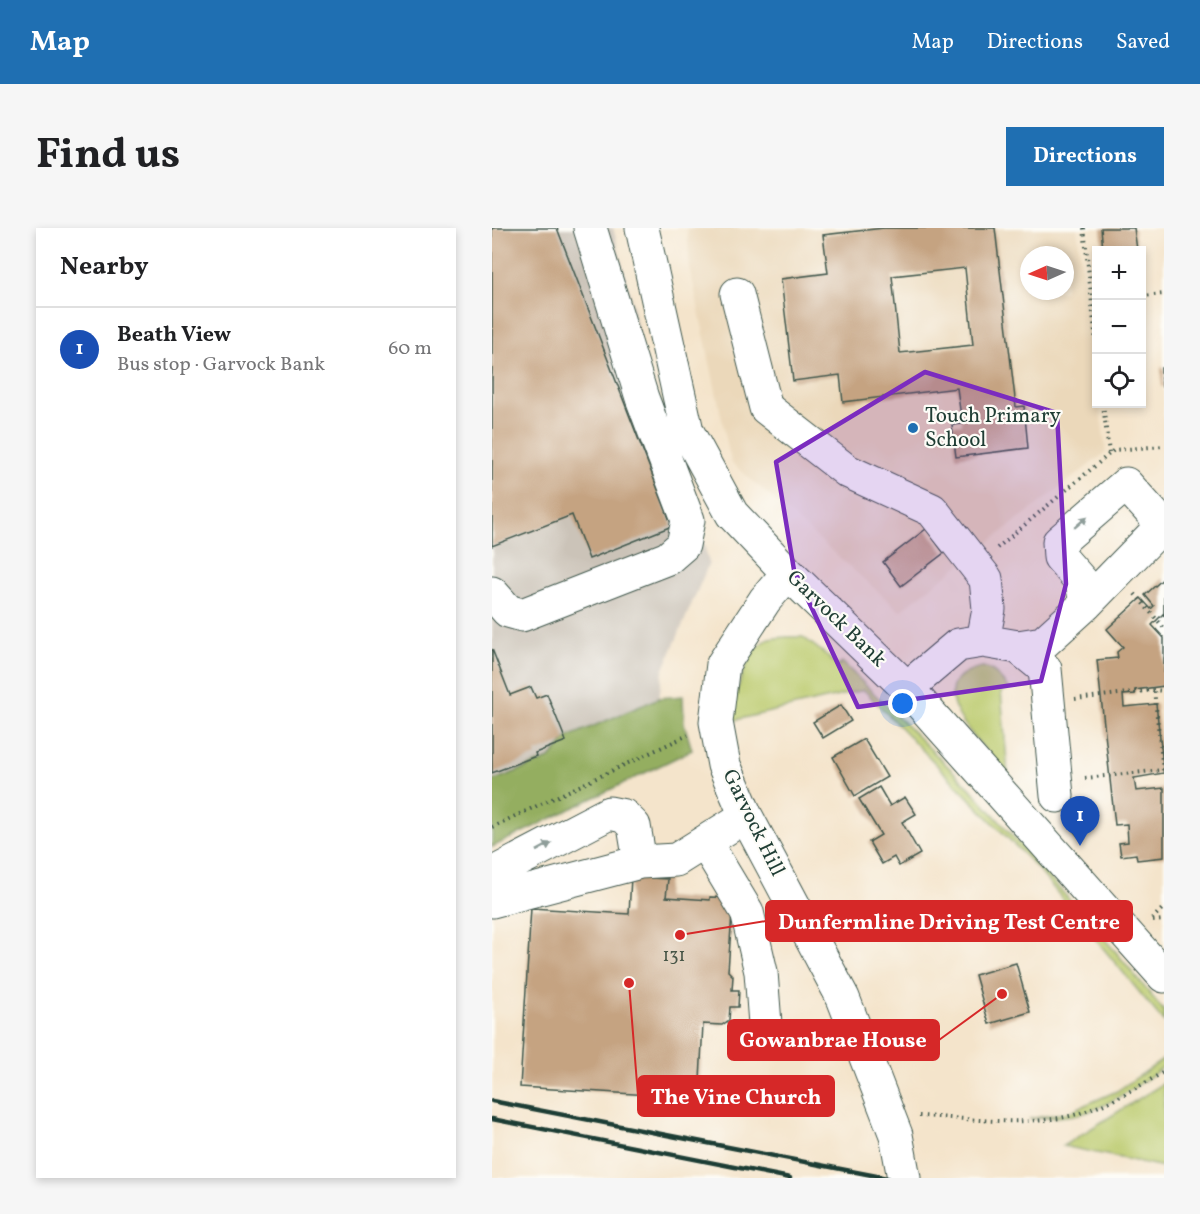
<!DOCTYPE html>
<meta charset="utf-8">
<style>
body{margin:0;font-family:Vollkorn,serif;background:#f6f6f6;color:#202124}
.controls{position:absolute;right:18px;top:18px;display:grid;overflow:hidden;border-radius:0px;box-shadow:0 3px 9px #0003}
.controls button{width:54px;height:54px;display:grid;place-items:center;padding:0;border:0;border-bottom:2px solid #e0e0e0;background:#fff;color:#202124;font:30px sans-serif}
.compass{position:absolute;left:528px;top:18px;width:54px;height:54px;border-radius:50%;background:#fff;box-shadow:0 3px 9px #0003;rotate:267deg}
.you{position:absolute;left:411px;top:476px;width:21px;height:21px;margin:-15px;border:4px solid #fff;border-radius:50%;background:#1a73e8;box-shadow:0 0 0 9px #1a73e833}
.badge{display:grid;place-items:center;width:39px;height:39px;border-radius:50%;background:#1f6fb2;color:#fff;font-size:20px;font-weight:700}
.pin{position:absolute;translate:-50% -50px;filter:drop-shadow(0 2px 3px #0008)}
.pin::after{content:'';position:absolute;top:32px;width:21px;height:18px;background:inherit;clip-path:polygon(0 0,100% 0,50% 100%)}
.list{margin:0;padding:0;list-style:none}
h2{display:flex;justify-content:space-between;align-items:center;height:78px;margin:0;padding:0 24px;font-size:26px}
h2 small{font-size:20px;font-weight:400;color:#757577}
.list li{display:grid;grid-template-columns:39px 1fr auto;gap:18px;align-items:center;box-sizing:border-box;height:84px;padding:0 24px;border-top:2px solid #e0e0e0}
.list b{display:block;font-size:22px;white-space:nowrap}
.list p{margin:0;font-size:20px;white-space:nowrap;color:#757577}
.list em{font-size:20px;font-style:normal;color:#757577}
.icon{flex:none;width:33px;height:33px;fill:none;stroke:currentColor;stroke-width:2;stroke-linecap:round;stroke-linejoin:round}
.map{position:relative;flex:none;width:672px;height:950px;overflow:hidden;border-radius:0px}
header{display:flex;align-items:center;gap:36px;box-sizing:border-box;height:84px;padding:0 30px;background:#1f6fb2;color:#fff}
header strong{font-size:28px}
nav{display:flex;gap:33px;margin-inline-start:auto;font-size:21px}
.intro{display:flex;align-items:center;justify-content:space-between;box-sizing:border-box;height:144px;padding:0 36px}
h1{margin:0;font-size:42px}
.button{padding:15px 27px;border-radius:0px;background:#1f6fb2;color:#fff;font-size:21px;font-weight:700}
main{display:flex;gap:36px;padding:0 36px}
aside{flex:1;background:#fff;border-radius:0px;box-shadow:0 3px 9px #0003}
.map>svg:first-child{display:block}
</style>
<header>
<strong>Map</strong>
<nav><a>Map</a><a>Directions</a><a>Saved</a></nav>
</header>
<div class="intro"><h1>Find us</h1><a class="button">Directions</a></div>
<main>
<aside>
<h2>Nearby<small></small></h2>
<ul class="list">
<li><span class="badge" style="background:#1a4fb4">1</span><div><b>Beath View</b><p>Bus stop · Garvock Bank</p></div><em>60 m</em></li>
</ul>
</aside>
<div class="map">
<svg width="672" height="950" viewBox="0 0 672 950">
<rect width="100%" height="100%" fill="#fdfcf7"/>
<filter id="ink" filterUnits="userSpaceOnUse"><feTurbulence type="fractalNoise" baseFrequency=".0167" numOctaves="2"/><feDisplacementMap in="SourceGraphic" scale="12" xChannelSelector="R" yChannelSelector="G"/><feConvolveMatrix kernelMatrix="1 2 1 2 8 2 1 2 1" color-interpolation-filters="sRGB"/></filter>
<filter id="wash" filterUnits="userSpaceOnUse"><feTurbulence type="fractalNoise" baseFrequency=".008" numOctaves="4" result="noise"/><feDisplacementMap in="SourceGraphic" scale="24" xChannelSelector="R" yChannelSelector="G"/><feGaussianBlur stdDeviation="1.35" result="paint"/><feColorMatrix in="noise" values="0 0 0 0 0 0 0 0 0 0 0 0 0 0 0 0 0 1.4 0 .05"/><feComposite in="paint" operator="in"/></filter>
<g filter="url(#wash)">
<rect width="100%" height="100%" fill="#f4e4cb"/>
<path fill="#ebd8ba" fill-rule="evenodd" d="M 195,0 L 585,0 L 604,155 L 604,176 L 607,176 L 614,224 L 408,383 L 239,234 L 198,40 ZM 537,27 L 573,27 L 573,63 L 537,63 Z"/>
<path fill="#cbc3b8" d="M 0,0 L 121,0 L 142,80 L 156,160 L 174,225 L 210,310 L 217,335 L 171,443 L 167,470 L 76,509 L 57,531 L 0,553 Z"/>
<path fill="#bbca6d" stroke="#6d8450" stroke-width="1.5" d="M 294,409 L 311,409 L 333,426 L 346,439 L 350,434 L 478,560 L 624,724 L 672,783 L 672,794 L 544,639 L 372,462 L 239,493 C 242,470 252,429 271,414 C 276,410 287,410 294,409 Z
M 491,439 L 501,443 L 518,461 L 509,463 L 516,546 C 493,520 418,454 491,439 Z
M 672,831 L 672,838 C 654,853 614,879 592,885 C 575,890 554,889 537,891 L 577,884 L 625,863 Z
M 672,855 L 672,939 L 571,918 Z"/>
<path fill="#94ae60" stroke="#5a764a" stroke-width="1.5" d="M 191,468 L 192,495 L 200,522 L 0,619 L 0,553 L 57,531 L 76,509 L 167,470 Z"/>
<g id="blocks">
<path fill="#c5a381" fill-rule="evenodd" d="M 0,0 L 65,0 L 180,298 L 97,331 L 80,287 L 0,318 Z
M 392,0 L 503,0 L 524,179 L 532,178 L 536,220 L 464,229 L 460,197 L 470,196 L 465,160 L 351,174 L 348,147 L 301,153 L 289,51 L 336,45 L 331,7 ZM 473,40 L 481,117 L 408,125 L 400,48 Z
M 609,0 L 642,0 L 645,22 L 611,22 Z
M 672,139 L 672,159 L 670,159 L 669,140 Z
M 434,301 L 452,325 L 409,358 L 391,334 Z
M 672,350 L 672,388 L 671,386 L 660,397 L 672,410 L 672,458 L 643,462 L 643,466 L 631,467 L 632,479 L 664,476 L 672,545 L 642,550 L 644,563 L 672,560 L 672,629 L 645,632 L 644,626 L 629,628 L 627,615 L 636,614 L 635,596 L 623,597 L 605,432 L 626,430 L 625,424 L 631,419 L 615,401 L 649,370 L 659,381 L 662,378 L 653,367 Z
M 0,421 L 18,467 L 39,459 L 44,470 L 55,466 L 74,513 L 43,525 L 44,528 L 0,545 Z
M 349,477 L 359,493 L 331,510 L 321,494 Z
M 372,511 L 395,549 L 363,568 L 341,529 Z
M 387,559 L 398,578 L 413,569 L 424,586 L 410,594 L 428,626 L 407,638 L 402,629 L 390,636 L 377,614 L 389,607 L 367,571 Z
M 583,600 L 593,610 L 590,613 L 581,602 Z
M 139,649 L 176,651 L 174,669 L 218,672 L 218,669 L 241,670 L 236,743 L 241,748 L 240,762 L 247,762 L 246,779 L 238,779 L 237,792 L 230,797 L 211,796 L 207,870 L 28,859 L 39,680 L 137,686 Z
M 524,735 L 538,784 L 497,796 L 483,747 Z"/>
</g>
</g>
<g filter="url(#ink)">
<use href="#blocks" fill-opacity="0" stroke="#3f564b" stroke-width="1.5"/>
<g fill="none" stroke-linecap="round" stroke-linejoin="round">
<g stroke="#3f564b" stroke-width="35">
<path id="minor" d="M 150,0 L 195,203 L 240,286 L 296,345 L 415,460 L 672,748
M 245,66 L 274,180 L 355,243 L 440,282 L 494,351 L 497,381 L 491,413
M 296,345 L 273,372 L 231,436 L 224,494 L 232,537 L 254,588 L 351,770 L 404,907 L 412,950
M 0,365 L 16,383 L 30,387 L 176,330 L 191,317 L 196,292 L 150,170 L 98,0
M 526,419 L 551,415 L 594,376 L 671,297 L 634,256 L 567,314 L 568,329 L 590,354 L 594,376
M 415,460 L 466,417 L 491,413 L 526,419 L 553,441 L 565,568
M 213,614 L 255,684 L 269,744 L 274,809
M 0,646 L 117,585 L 132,588 L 142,598 L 148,634
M 0,673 L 148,634 L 184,632 L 254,588"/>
</g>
<path stroke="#3f564b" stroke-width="4" stroke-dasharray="1.5 4.5" stroke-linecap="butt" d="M 592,0 L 604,114
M 650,68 L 672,66
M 611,176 L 617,225
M 505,320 L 622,222 L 672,218
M 643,366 L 672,400
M 583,471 L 662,462 L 672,463
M 593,550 L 671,542 L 662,462
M 0,599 L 196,507
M 660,691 L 672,679
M 661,693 L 672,692
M 427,888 C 476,890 537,900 585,886 C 616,877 644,860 672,844"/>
<use href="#minor" stroke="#fff" stroke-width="33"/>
<path stroke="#1f3d34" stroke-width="4.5" d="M 0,873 L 395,950
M 0,891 L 298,950"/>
</g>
<defs><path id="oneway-solid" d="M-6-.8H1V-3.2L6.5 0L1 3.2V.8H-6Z" transform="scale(1.5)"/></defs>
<g fill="#8f9e9a">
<use href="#oneway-solid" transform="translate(589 294) rotate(-41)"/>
<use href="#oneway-solid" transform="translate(52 619) rotate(-28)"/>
</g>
</g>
<path fill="#7b2cbf" fill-opacity="0.2" stroke="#7b2cbf" stroke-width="4.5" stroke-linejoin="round" d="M 433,144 L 565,185 L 574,356 L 549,453 L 366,479 L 302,342 L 284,234 Z"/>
<circle fill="#1f6fb2" stroke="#fdfcf7" stroke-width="2" cx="421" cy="200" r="6"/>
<g text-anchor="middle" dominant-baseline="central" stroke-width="4.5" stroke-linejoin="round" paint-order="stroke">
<g font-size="18" fill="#485647">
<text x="182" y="728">131</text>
</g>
<g font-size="21" fill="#1f3d34" stroke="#fdfcf7" text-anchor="start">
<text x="433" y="188">Touch Primary<tspan x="433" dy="24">School</tspan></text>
</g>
<g font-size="21" fill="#1f3d34" stroke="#fdfcf7">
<text transform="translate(344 391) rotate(44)">Garvock Bank</text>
<text transform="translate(261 595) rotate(64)">Garvock Hill</text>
</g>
</g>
<path fill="none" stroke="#d62828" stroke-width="2" d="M188 707L274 693M510 766L447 812M137 755L146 868"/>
<g fill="#d62828" stroke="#fdfcf7" stroke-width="2">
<circle cx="188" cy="707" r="6"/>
<circle cx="510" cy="766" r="6"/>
<circle cx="137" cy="755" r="6"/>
</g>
<g fill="#d62828" stroke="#d62828" stroke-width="2">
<rect x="274" y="673" width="366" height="40" rx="6"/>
<rect x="236" y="792" width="211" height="40" rx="6"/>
<rect x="146" y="848" width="196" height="40" rx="6"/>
</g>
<g font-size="22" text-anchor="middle" font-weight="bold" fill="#fff">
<text x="457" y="701">Dunfermline Driving Test Centre</text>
<text x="341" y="819">Gowanbrae House</text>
<text x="244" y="876">The Vine Church</text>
</g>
</svg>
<div class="controls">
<button>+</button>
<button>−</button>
<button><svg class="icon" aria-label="locate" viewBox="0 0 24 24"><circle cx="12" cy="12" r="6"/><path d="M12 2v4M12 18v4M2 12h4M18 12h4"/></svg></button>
</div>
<svg class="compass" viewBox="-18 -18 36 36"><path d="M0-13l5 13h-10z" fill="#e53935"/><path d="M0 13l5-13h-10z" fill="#757577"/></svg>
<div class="you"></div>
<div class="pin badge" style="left:588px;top:618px;background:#1a4fb4">1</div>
</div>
</main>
